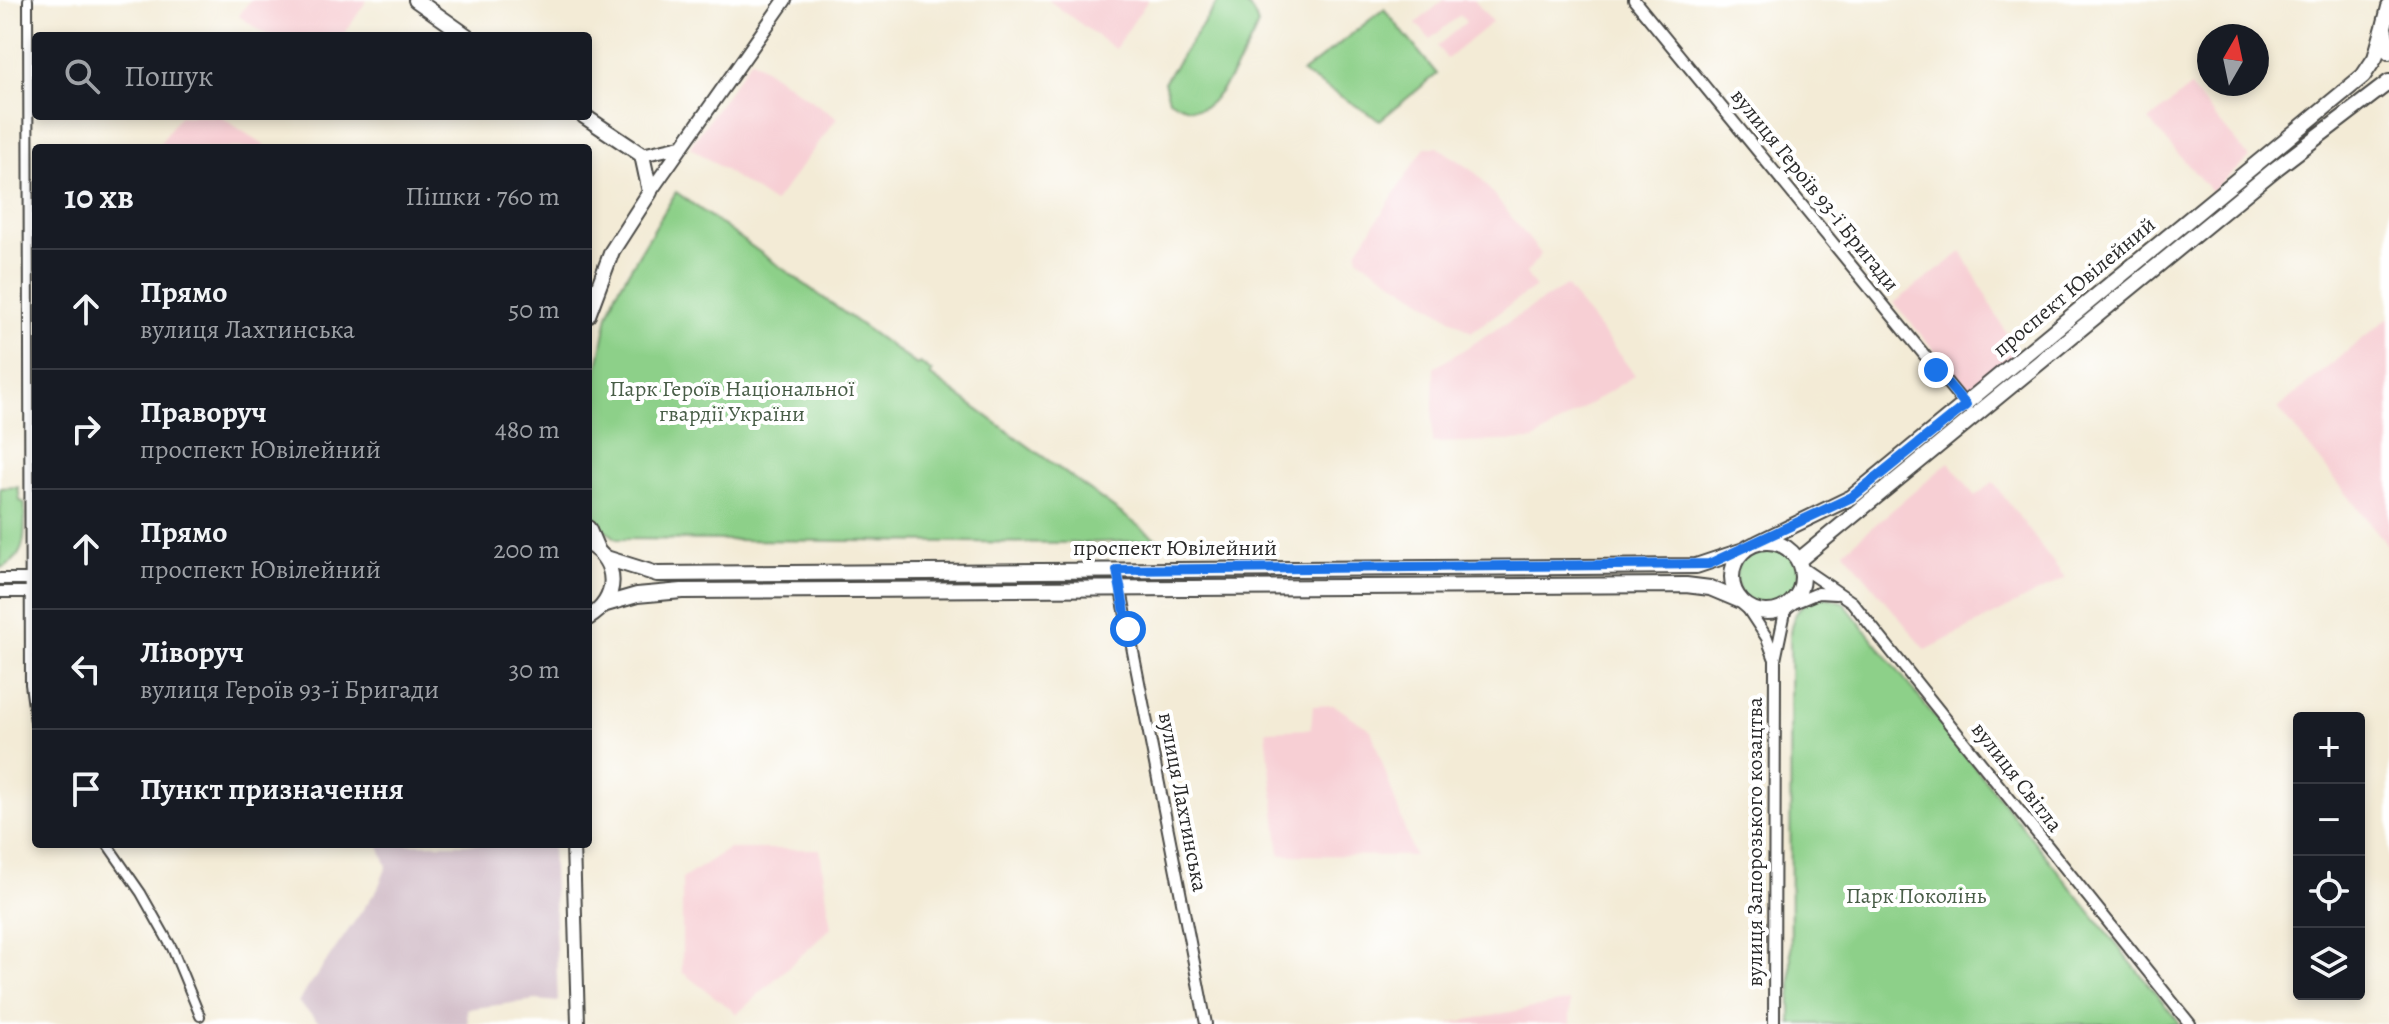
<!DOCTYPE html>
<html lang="uk">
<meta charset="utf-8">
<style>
body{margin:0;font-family:Alegreya,serif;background:#20242c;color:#f1f3f6}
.controls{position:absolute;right:24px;bottom:24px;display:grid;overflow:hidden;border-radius:8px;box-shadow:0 4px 12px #0003}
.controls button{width:72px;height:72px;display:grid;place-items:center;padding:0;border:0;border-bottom:2px solid #363941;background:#171b24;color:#f1f3f6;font:40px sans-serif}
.compass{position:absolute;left:2197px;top:24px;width:72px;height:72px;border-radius:50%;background:#171b24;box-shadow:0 4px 12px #0003;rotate:9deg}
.stop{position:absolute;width:24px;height:24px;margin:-18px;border:6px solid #1a73e8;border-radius:50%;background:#fff}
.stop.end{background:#1a73e8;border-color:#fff;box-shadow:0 2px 8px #0008}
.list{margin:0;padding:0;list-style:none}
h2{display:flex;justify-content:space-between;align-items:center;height:104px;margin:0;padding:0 32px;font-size:34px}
h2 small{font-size:26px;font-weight:400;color:#9ea1a6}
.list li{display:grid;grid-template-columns:52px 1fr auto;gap:24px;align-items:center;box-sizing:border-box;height:120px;padding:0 32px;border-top:2px solid #363941}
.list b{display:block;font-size:30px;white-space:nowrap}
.list p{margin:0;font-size:26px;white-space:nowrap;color:#9ea1a6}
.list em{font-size:26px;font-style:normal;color:#9ea1a6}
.icon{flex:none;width:44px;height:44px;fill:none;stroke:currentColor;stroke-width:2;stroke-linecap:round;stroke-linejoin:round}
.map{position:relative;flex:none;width:2389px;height:1024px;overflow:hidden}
.search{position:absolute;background:#171b24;box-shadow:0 4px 12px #0003;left:32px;top:32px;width:560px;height:88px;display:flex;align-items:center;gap:20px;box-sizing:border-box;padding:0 28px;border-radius:8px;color:#9ea1a6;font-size:30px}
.panel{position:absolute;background:#171b24;box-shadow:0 4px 12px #0003;left:32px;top:144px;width:560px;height:704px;border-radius:8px}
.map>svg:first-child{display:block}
</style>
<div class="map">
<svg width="2389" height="1024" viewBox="0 0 2389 1024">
<rect width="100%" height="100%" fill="#fff"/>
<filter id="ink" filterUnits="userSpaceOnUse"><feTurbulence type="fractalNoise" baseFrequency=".0125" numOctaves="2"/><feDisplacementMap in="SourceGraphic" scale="16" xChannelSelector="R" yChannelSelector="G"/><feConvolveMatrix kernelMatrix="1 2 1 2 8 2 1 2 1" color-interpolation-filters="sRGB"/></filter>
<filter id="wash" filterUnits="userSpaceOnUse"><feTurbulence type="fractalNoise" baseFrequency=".006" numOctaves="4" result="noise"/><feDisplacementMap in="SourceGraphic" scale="32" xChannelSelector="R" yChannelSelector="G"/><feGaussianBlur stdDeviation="1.8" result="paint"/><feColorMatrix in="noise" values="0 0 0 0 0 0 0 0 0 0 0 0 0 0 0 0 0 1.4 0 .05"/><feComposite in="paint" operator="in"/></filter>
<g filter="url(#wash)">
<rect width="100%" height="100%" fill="#f3ebd6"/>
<path fill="#f7cfd4" d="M 250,0 L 367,0 L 343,36 L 268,36 L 239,16 Z
M 1048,0 L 1148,0 L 1115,49 Z
M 1444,0 L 1474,0 L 1492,22 L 1447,59 L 1437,46 L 1466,22 L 1460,15 L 1430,39 L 1416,23 Z
M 751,59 L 837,118 L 774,203 L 690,147 Z
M 2190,87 L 2250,158 L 2211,191 L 2149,121 Z
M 179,116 L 220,116 L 268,148 L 157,148 Z
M 1425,147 L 1438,147 L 1477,174 L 1541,254 L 1526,273 L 1535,287 L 1471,332 L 1358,258 L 1357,251 Z
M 1962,252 L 2018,355 L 1976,387 L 1963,384 L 1894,303 Z
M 1566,286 L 1635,375 L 1534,440 L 1432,443 L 1434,368 Z
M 2389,317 L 2389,547 L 2278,408 Z
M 1949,462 L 1975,496 L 1993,482 L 2065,578 L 1926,650 L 1844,551 Z
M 1334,705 L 1371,730 L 1414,856 L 1280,855 L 1266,731 L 1311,729 L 1313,706 Z
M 728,849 L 820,849 L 831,928 L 737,1014 L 682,972 L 682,879 Z
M 1570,1001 L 1570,1024 L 1446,1024 Z"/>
<path fill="#d2bdc8" d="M 378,844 L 552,844 L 558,1002 L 536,1000 L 467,1009 L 468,1024 L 321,1024 L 298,1002 L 378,888 L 387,866 Z"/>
<path fill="#8dd089" stroke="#5c7e5a" stroke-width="2" d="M 1219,0 C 1240,0 1252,2 1258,25 C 1251,42 1218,107 1199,109 C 1189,110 1177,104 1169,99 L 1164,82 Z
M 1384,9 L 1437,74 L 1380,120 L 1302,73 Z
M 676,192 L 917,365 L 920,363 L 932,372 L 930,375 L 1158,540 L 1078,543 L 617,539 L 591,519 L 592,397 L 608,315 L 616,293 Z
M 18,487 L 20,501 L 25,503 C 24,530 30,558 0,568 L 0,488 Z
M1736 577a32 32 0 1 1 64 0a32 32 0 1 1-64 0Z
M 1092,577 L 1093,582 L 657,584 L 657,581 Z
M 1822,596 L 1843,602 L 2180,1024 L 1791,1024 L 1790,633 C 1793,612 1801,602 1822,596 Z"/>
</g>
<g filter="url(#ink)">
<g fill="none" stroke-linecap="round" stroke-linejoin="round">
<g stroke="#494845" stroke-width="12">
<path id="minor" d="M 28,0 L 30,684 L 36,729
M 107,844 L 141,893 L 172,948 L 200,1016"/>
</g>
<g stroke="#494845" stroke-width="14">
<path id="tertiary" d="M 1634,0 L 1967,407
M 1802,568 L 1852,602 L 2190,1024
M 1117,570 L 1206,1024
M 0,579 L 36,579
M 0,592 L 36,592
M 1789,605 L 1818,593 L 1836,594
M 1746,606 L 1767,638 L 1774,657
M 1774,1024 L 1775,660 L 1786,607"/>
</g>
<g stroke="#494845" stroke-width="16">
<path id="secondary" d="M 642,155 L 681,146
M 650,192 L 785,0
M 573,844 L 578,1024"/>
</g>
<g stroke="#494845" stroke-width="18">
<path id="primary" d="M 416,0 L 467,36
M 2389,7 L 2384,27 L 2389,52
M 584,116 L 642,155 L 650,192 L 612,251 L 588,315
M 588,528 L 597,549
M1732 577a35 35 0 1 1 70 0a35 35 0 1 1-70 0Z
M 1757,543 L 1852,497 L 2363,76 L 2375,58 L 2384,27
M 588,544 C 620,562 619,600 588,618
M 606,558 L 657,574 L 1696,566 L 1744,550
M 1799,560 L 2274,170 L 2389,82
M 606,604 L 637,595 L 682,591 L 1686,585 L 1710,588 L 1741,601"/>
</g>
<use href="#minor" stroke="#fff" stroke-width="8"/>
<use href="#tertiary" stroke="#fff" stroke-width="10"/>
<use href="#secondary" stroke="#fff" stroke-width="12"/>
<use href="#primary" stroke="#fff" stroke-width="14"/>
</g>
</g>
<g fill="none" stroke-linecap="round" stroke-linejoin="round" filter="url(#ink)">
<path stroke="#1a73e8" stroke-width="10" d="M 1128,629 L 1117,570 L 1709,564 L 1852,497 L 1966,405 L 1936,370"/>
</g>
<g text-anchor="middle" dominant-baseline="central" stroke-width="8" stroke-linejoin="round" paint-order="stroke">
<g font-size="22" fill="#2b2b2b" stroke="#fff">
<text transform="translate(1815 190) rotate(51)">вулиця Героїв 93-ї Бригади</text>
<text transform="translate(2074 287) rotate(-40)">проспект Ювілейний</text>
<text x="1175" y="548">проспект Ювілейний</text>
<text transform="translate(2017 777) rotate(52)">вулиця Світла</text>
<text transform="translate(1183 802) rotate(79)">вулиця Лахтинська</text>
<text transform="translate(1755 842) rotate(-90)">вулиця Запорозького козацтва</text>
</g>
<g font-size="22" fill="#485d47" stroke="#fff">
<text x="732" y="389">Парк Героїв Національної<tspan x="732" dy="25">гвардії України</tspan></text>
<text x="1916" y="896">Парк Поколінь</text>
</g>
</g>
</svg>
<div class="controls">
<button>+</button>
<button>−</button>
<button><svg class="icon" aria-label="locate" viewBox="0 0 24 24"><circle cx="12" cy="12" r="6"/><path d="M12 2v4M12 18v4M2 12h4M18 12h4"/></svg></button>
<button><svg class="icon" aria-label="layers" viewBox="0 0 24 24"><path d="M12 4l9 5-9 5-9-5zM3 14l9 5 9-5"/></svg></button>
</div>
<svg class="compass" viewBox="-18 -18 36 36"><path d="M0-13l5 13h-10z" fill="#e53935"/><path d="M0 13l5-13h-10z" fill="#9ea1a6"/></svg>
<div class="stop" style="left:1128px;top:629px"></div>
<div class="stop end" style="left:1936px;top:370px"></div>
<div class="search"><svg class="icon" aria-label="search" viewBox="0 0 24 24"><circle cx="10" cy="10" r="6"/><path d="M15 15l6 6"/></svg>Пошук</div>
<section class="panel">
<h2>10 хв<small>Пішки · 760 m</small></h2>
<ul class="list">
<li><svg class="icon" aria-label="ahead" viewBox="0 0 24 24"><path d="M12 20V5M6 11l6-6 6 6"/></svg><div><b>Прямо</b><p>вулиця Лахтинська</p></div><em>50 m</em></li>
<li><svg class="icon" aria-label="right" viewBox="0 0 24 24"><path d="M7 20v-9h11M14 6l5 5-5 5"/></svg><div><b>Праворуч</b><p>проспект Ювілейний</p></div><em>480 m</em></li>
<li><svg class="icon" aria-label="ahead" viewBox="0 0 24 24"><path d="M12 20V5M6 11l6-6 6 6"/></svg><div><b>Прямо</b><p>проспект Ювілейний</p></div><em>200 m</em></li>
<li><svg class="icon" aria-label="left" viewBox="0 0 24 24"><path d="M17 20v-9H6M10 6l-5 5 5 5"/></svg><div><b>Ліворуч</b><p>вулиця Героїв 93-ї Бригади</p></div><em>30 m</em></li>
<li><svg class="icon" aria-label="arrive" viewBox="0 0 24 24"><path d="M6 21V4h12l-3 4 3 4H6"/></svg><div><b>Пункт призначення</b></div></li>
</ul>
</section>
</div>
